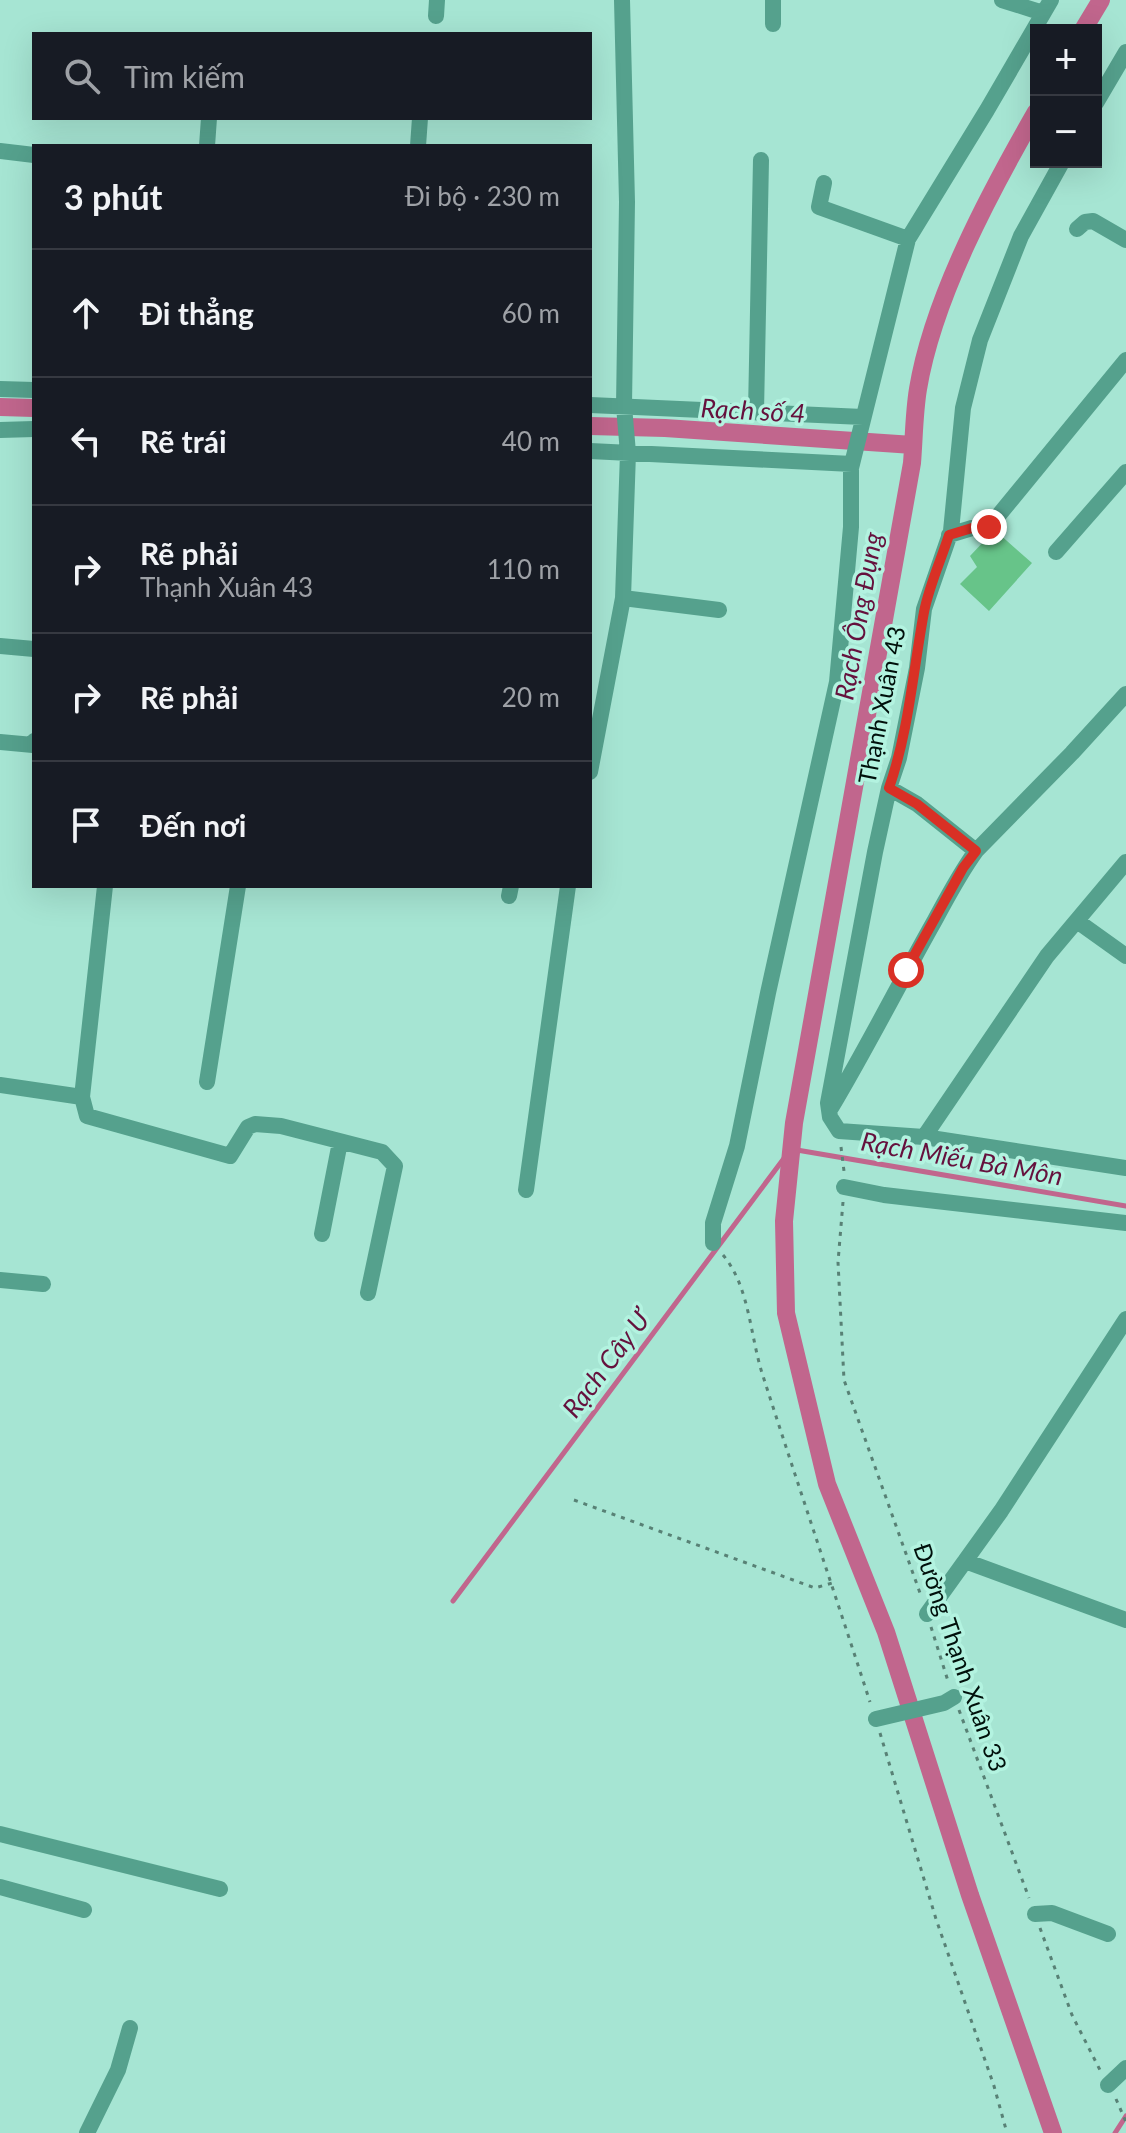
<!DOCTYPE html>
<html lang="vi">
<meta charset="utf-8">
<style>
body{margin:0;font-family:Lato,sans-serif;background:#20242c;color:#f1f3f6}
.controls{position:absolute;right:24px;top:24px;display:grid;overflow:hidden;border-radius:0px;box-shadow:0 8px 32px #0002}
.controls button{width:72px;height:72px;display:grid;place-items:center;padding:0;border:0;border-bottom:2px solid #363941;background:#171b24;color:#f1f3f6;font:40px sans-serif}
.stop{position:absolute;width:24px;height:24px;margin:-18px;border:6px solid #d93025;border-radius:50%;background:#fff}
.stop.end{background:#d93025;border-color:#fff;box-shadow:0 2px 8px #0008}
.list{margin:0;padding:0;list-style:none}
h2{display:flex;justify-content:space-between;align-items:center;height:104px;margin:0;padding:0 32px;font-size:34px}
h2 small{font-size:26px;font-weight:400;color:#9ea1a6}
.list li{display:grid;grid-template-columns:52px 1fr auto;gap:24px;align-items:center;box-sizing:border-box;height:128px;padding:0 32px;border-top:2px solid #363941}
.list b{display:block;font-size:30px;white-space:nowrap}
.list p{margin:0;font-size:26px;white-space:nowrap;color:#9ea1a6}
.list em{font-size:26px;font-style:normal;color:#9ea1a6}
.icon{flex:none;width:44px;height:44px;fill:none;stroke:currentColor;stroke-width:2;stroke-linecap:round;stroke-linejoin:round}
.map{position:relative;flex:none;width:1126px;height:2133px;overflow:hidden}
.search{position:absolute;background:#171b24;box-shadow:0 8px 32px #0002;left:32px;top:32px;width:560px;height:88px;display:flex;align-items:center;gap:20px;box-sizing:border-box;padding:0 28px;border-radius:0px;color:#9ea1a6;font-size:30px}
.panel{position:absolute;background:#171b24;box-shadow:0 8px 32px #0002;left:32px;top:144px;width:560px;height:744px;border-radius:0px}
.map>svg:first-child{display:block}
</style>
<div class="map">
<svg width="1126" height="2133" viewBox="0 0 1126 2133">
<rect width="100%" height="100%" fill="#a6e5d3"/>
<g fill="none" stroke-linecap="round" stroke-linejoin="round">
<path stroke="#c1668d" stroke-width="5" d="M 453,1601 L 791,1149 L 1126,1206
M 1115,2133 L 1126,2116"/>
<path stroke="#c1668d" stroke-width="18" d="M 1083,30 L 1101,0
M 1036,112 C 990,192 933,298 918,389 C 914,413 914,439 912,463 L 794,1123 L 784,1221 L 786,1313 L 827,1484 L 886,1632 L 970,1895 L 1053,2133
M 0,407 L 34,408
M 590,426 L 665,428 L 913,445"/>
</g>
<path fill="#67c489" d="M 998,533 L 1032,563 L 989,611 L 960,584 L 977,567 L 970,556 L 987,538 Z"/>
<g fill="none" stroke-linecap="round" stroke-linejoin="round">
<path stroke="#588175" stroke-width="3" stroke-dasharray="4 6" stroke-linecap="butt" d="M 841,1147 L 844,1171
M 843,1202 L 838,1262 L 844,1380 L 920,1593
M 723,1255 C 750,1287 750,1337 763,1376 C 798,1485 835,1594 870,1702
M 574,1500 L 815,1588 L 832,1583
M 931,1627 L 948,1681
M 959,1710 L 1029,1898
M 880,1733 L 936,1919 L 994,2086 L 1007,2133
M 1040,1928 L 1072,2015 L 1101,2072
M 1116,2099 L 1126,2122"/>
<path stroke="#55a18d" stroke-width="16" d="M 622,0 L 627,202 L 624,406 L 628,453 L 623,598 L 719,610
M 1002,0 L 1043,13
M 436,16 L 437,0
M 773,24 L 773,0
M 1096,103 L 1126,52
M 207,146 L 209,118
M 418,146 L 420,118
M 0,151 L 34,155
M 1062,162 L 1021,236 L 980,340 L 963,408 L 951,531 L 924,609 L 917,668 L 899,758 L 889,788 L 875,852 L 828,1103 L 830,1117 L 839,1131 L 924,1137 L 1126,1168
M 824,183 L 819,207 L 908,239
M 1077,229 L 1085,222 L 1093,221 L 1126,240
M 0,389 L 34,390
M 590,405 L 863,417
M 756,412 L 761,160
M 0,430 L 34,429
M 590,451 L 852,464
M 949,535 L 972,528 L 989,527 L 1126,360
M 1056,552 L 1126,472
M 0,646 L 34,649
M 0,742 L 33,745 L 34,741
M 590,772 L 623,598
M 976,851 L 1072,753 L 1126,694
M 509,896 L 511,886
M 1077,921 L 1126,956
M 207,1082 L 238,886
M 0,1085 L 82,1097 L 105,886
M 82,1097 L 87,1116 L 230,1156 L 248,1127 L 255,1124 L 281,1126 L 382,1152 L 395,1166 L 368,1293
M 831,1108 C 868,1046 900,982 935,920 C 948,896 960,873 976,851 L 917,804 L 889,788
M 924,1137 L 1047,956 L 1126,862
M 844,1187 L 884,1195 L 1126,1223
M 526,1190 L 568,886
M 322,1234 L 340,1142
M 713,1243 L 713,1223 L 737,1146 L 768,993 L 837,682 L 851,527 L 851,468 L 908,239 L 987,110 L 1051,0
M 0,1280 L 43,1284
M 965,1561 L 1126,1620
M 927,1614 L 1001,1511 L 1126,1319
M 876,1719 L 944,1703 L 954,1697
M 0,1834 L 220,1889
M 0,1887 L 84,1910
M 1035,1914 L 1052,1913 L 1108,1934
M 1108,2085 L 1126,2068
M 87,2133 L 118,2070 L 130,2028"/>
</g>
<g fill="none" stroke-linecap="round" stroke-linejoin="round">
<path stroke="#d93025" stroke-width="10" d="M 906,970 L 963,868 L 976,851 L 917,804 L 889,788 C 909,730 913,671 924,612 C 929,586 941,560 949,535 L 972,528 L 989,527"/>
</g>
<g text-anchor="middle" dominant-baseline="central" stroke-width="7" stroke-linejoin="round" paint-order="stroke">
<g font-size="24" fill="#00100b" stroke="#b3f3e0">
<text transform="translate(881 705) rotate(-79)">Thạnh Xuân 43</text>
<text transform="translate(961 1657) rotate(71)">Đường Thạnh Xuân 33</text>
</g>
<g font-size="26" font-style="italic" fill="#65113d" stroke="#b3f3e0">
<text transform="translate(753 410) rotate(3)">Rạch số 4</text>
<text transform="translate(858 616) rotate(-80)">Rạch Ông Đụng</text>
<text transform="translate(962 1158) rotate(10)">Rạch Miếu Bà Môn</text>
<text transform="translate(606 1363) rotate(-53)">Rạch Cây Ư</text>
</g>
</g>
</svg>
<div class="controls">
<button>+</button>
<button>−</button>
</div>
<div class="stop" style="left:906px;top:970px"></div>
<div class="stop end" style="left:989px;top:527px"></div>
<div class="search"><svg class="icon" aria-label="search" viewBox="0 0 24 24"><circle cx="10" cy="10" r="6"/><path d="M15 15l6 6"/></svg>Tìm kiếm</div>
<section class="panel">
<h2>3 phút<small>Đi bộ · 230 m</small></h2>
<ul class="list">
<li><svg class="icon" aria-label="ahead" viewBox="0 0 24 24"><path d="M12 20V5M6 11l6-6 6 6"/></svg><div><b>Đi thẳng</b></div><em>60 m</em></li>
<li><svg class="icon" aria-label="left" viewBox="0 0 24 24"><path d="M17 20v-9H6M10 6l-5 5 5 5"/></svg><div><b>Rẽ trái</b></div><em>40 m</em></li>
<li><svg class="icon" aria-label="right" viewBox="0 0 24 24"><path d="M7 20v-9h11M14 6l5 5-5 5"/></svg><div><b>Rẽ phải</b><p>Thạnh Xuân 43</p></div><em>110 m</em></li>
<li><svg class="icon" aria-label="right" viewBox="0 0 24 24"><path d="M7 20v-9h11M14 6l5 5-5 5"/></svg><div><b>Rẽ phải</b></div><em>20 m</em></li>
<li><svg class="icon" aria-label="arrive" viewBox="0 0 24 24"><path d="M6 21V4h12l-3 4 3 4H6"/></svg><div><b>Đến nơi</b></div></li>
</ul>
</section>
</div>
